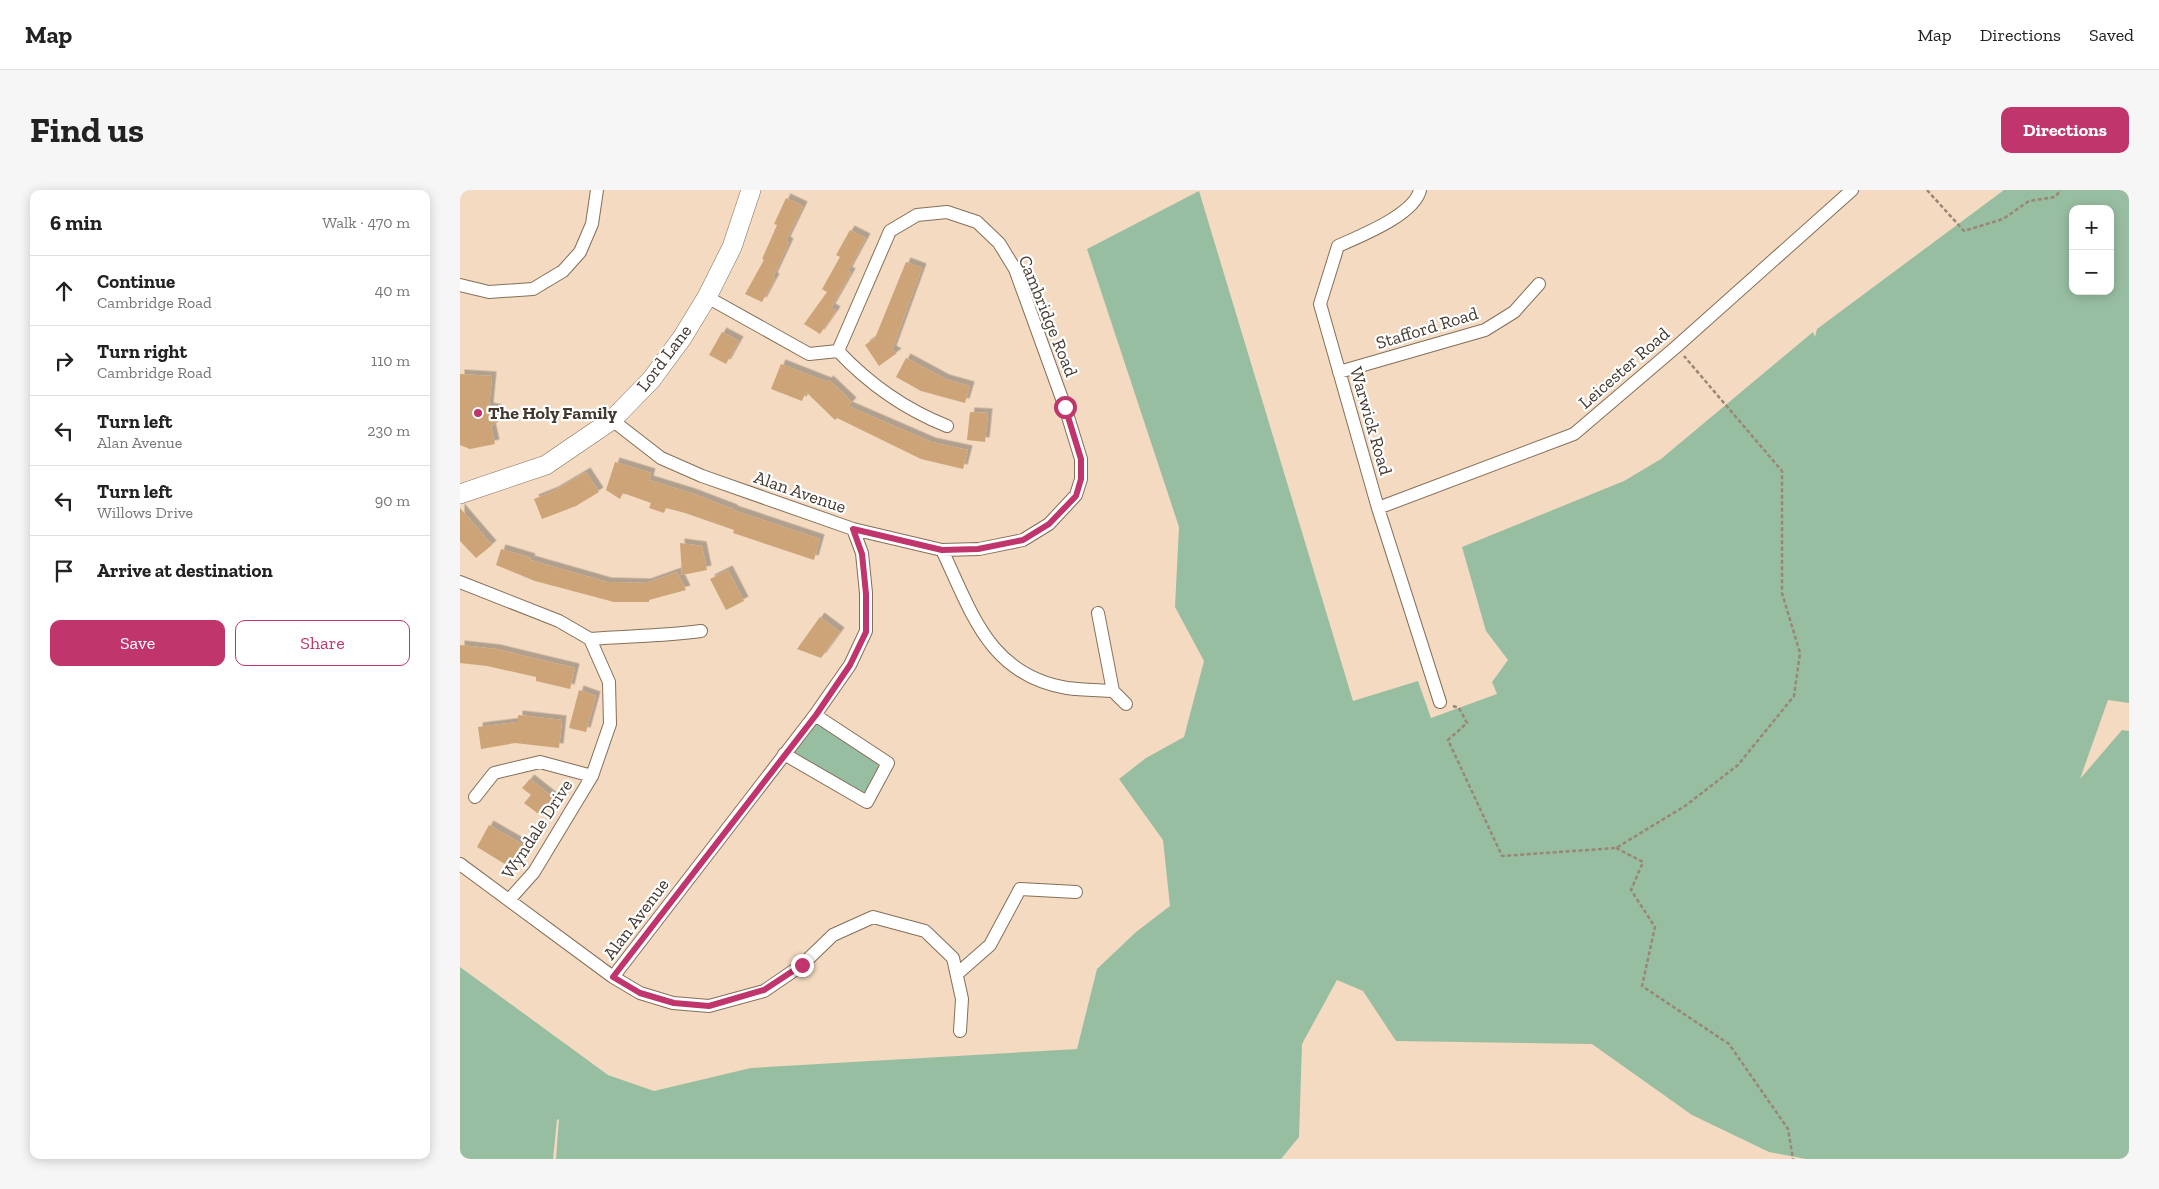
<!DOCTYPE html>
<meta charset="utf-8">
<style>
body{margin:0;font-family:"Zilla Slab",serif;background:#f6f6f6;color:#222}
.controls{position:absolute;right:15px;top:15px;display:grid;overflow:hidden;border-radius:10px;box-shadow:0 2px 12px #0003}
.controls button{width:45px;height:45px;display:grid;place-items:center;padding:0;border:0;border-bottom:1px solid #e0e0e0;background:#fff;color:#222;font:25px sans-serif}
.stop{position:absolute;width:15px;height:15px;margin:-11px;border:4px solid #c0356b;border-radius:50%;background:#fff}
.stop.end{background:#c0356b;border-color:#fff;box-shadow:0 1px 5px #0008}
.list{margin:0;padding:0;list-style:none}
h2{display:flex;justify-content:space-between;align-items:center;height:65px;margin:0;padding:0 20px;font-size:21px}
h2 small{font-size:16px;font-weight:400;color:#767676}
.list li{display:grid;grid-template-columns:32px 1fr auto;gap:15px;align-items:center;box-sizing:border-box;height:70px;padding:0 20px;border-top:1px solid #e0e0e0}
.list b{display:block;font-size:19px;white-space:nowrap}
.list p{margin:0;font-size:16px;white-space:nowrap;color:#767676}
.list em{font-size:16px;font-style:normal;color:#767676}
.actions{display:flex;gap:10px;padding:15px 20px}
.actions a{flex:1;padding:11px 0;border:1px solid #c0356b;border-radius:10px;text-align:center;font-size:18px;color:#c0356b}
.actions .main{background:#c0356b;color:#fff}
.icon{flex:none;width:28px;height:28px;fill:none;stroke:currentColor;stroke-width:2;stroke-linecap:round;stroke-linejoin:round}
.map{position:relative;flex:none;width:1669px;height:969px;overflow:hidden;border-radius:10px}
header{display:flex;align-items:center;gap:30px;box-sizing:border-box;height:70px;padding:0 25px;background:#fff;border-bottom:1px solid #e0e0e0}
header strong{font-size:24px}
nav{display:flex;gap:28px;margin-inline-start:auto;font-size:18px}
.intro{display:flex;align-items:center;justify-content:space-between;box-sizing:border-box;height:120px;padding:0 30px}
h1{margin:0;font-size:35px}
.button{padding:12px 22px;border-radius:10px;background:#c0356b;color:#fff;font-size:18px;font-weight:700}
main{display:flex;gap:30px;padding:0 30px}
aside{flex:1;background:#fff;border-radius:10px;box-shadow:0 2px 12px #0003}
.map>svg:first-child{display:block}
</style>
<header>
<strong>Map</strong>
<nav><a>Map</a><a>Directions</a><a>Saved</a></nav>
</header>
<div class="intro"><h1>Find us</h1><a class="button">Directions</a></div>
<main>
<aside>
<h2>6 min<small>Walk · 470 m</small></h2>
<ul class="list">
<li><svg class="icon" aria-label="ahead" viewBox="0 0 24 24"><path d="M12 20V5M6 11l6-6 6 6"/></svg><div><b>Continue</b><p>Cambridge Road</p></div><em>40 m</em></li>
<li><svg class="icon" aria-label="right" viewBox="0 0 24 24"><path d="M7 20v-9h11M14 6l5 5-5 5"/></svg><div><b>Turn right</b><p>Cambridge Road</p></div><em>110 m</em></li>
<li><svg class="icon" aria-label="left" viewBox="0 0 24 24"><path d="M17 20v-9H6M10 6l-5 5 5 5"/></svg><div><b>Turn left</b><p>Alan Avenue</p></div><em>230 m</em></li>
<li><svg class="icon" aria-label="left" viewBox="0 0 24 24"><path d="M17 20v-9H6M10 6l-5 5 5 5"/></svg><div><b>Turn left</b><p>Willows Drive</p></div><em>90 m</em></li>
<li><svg class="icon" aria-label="arrive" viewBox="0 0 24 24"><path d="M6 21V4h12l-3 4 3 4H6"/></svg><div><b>Arrive at destination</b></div></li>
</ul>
<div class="actions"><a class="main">Save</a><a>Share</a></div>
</aside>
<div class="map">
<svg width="1669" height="969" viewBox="0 0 1669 969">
<defs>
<filter id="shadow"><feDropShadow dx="4.5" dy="-4.5" stdDeviation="0" flood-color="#0004"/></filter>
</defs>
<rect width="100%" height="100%" fill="#f3dac1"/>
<path fill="#98bea1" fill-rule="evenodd" d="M 1544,0 L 1669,0 L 1669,513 L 1648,510 L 1620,589 L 1662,540 L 1669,541 L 1669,969 L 1346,969 L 1309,962 L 1232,925 L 1132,854 L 936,851 L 903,801 L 877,790 L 842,854 L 839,947 L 821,969 L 96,969 L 99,929 L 97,930 L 93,969 L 0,969 L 0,777 L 148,885 L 194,901 L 291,878 L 617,859 L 637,779 L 676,742 L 710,716 L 703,650 L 659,589 L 686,568 L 724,547 L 744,471 L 715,417 L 719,337 L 627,59 L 739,1 L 893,511 L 958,491 L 971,528 L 1037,504 L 1032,492 L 1048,470 L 1026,441 L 1002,357 L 1164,291 L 1201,269 L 1353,142 L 1355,147 L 1357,139 ZM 1613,19 L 1650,19 L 1650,101 L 1613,101 Z
M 355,530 L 419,575 L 409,603 L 396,601 L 329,563 Z"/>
<path fill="#cda477" filter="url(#shadow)" d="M 326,8 L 343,16 L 326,51 L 329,53 L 313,87 L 315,88 L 302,112 L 285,104 L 304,70 L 302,69 L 317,35 L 314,34 Z
M 390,40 L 406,48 L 388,81 L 391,83 L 371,118 L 376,121 L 360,144 L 344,134 L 367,102 L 362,99 L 380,67 L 376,65 Z
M 446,72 L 462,78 L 432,160 L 437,163 L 419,176 L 405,155 L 415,148 Z
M 262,142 L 279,151 L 266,174 L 249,165 Z
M 446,168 L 485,189 L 510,196 L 505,213 L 461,201 L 436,187 Z
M 321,174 L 367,192 L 369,190 L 392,212 L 388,216 L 471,252 L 508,260 L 503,279 L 461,269 L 377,228 L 375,230 L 346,202 L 342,211 L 311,199 Z
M 0,184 L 32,186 L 29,217 L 38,219 L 38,232 L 31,236 L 35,254 L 10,259 L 0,255 Z
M 510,222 L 528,223 L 525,252 L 507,250 Z
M 155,272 L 191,283 L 189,290 L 231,303 L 273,319 L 273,320 L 360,349 L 354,370 L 273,343 L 274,340 L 225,323 L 206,318 L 204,323 L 189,318 L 191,313 L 163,303 L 160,309 L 146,300 Z
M 126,282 L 139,302 L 116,316 L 82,329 L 74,309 L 94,301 Z
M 0,318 L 32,355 L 16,368 L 0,351 Z
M 220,353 L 242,356 L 247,380 L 222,385 Z
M 41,359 L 71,368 L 70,370 L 147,392 L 186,393 L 217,382 L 226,400 L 189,410 L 189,412 L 154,412 L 75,391 L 36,375 Z
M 268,380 L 284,411 L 266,420 L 250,389 Z
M 360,427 L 380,442 L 361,468 L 337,459 Z
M 0,455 L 36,459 L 115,478 L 110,499 L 76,491 L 76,487 L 27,476 L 0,473 Z
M 119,500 L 136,506 L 126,542 L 109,538 Z
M 58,525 L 102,530 L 99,558 L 55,553 L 21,559 L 18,537 L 58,532 Z
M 70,589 L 95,609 L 81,626 L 64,613 L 71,605 L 62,598 Z
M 29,635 L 67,657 L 53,679 L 17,657 Z"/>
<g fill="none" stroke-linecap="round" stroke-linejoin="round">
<g stroke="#846f58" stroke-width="14">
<path id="street" d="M 960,0 C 954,25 900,46 878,56 L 860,114 L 918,318 L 980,512
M 0,95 L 29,102 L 73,99 L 103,81 L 120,62 L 132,34 L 137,0
M 247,107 L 349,164 L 378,161 L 430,41 L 457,25 L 487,22 L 517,32 L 539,53 L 555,79 L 605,217 L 621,269 L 621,289 L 616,305 L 589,334 L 563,350 L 519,359 L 482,360 L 393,339
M 378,161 C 410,195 444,219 487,236
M 879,182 L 1025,140 L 1054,122 L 1079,94
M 918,318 L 1114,244 L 1216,157 L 1392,0
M 482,360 C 512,423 529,485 607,498 C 622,500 638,500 653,501
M 0,392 L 99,431 L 130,449 L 149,492 L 150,534 L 132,586 L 74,682 L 49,710
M 638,423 L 653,501 L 666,514
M 130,449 C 167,446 204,446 241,441
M 324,564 L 407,612 L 428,573 L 355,525
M 15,607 L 34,583 L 80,572 L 132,586
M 0,674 L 153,787 L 355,525 L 390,475 L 406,441 L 406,403 L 402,363 L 393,339 L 242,286 L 201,268 L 152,230
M 497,784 L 530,755 L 560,699 L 616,702
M 153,787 L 180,803 L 213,813 L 249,816 L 304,801 L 342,775 L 373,745 L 413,727 L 465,741 L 493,768 L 502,809 L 500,841"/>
</g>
<g stroke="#846f58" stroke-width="20">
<path id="secondary" d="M 0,304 L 86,275 L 152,230 L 191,190 L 222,148 L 247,107 L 272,57 L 291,0"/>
</g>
<path stroke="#998776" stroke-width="2.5" stroke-dasharray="4 2.5" stroke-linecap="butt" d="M 1467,0 L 1504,41 L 1543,29 L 1569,11 L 1595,7 L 1601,0
M 993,516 L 999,518 L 1007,533 L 988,550 L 1042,666 L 1156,658 L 1225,616 L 1278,575 L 1334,506 L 1340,463 L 1322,403 L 1322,281 L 1224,166
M 1156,658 L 1183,672 L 1171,700 L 1195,737 L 1182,796 L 1269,854 L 1328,939 L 1333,969"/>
<use href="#street" stroke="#fff" stroke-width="12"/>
<use href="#secondary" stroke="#fff" stroke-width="19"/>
</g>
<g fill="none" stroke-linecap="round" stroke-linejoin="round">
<path stroke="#c0356b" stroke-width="6" d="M 342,775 L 304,800 L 249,816 L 214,813 L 180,803 L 153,787 L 356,525 L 390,475 L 406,442 L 406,404 L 402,364 L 393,339 L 482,360 L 518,359 L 563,350 L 589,334 L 616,306 L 621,289 L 621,269 L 605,217"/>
</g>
<circle fill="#c0356b" stroke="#fff" stroke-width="2" cx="18" cy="223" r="5"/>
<g text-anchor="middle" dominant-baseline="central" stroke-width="4.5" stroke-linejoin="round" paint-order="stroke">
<g font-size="18" fill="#42382e" stroke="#fff">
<text transform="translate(588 126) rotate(68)">Cambridge Road</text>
<text transform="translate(967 138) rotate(-17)">Stafford Road</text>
<text transform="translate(204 168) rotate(-53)">Lord Lane</text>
<text transform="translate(1164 178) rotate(-41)">Leicester Road</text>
<text transform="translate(911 231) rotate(74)">Warwick Road</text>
<text transform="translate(340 302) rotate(19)">Alan Avenue</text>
<text transform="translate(77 639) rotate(-57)">Wyndale Drive</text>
<text transform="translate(176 729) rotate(-53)">Alan Avenue</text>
</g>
<g font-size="18" font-weight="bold" fill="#42382e" stroke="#fff" text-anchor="start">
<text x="28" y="223">The Holy Family</text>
</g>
</g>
</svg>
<div class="controls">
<button>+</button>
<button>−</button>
</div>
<div class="stop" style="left:605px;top:217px"></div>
<div class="stop end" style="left:342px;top:775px"></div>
</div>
</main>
